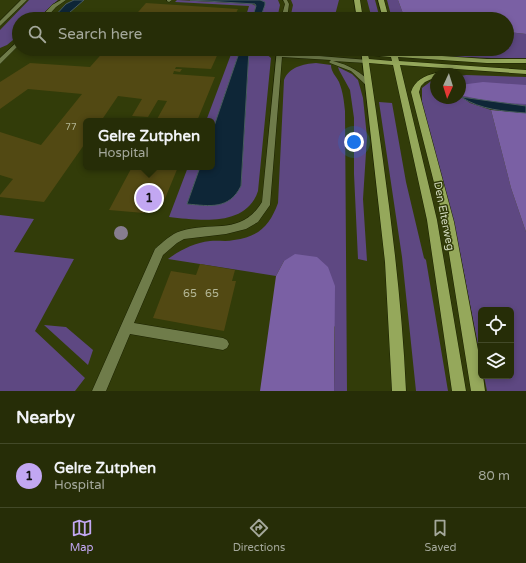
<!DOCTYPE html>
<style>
body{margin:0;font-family:"Varela Round",sans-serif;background:#323915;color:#f1f3f6}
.controls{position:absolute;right:12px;bottom:12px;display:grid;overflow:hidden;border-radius:6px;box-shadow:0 2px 6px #0003}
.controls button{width:36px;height:36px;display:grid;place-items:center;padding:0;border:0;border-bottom:1px solid #424928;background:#262d07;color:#f1f3f6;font:20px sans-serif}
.compass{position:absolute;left:430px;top:68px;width:36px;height:36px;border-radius:50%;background:#262d07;box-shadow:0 2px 6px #0003;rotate:184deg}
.you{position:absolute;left:354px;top:142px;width:14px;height:14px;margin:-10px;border:3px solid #fff;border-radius:50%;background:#1a73e8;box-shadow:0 0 0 6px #1a73e833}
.badge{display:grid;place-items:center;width:26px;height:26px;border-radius:50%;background:#c2a7f2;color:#111;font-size:13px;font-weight:700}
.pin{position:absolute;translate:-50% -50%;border:2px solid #fff;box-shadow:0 1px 4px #0006}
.popup{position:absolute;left:83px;top:118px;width:132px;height:52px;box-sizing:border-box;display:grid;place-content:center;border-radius:6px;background:#262d07;filter:drop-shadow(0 1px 3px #0005);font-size:13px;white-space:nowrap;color:#a4a89b}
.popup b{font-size:15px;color:#f1f3f6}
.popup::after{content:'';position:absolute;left:50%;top:100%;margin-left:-8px;border:8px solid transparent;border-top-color:#262d07}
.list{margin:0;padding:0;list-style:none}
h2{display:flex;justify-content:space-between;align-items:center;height:52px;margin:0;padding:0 16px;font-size:17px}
h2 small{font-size:13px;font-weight:400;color:#a4a89b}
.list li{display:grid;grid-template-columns:26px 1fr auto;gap:12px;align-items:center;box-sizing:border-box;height:64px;padding:0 16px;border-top:1px solid #424928}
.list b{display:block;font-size:15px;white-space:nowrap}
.list p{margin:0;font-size:13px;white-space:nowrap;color:#a4a89b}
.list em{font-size:13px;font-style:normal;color:#a4a89b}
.icon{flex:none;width:22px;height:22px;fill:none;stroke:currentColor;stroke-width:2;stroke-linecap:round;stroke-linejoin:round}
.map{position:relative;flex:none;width:526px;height:391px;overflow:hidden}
.search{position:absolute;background:#262d07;box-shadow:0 2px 6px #0003;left:12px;right:12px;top:12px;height:44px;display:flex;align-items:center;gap:10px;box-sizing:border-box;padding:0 14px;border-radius:22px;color:#a4a89b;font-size:15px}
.sheet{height:116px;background:#262d07}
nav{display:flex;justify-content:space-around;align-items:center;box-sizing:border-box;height:56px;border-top:1px solid #424928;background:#262d07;font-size:11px;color:#a4a89b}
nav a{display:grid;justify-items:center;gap:2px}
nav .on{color:#c2a7f2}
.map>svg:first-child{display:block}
</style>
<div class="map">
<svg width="526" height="391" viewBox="0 0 526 391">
<rect width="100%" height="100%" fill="#323c09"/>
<path fill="#5e4882" d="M 29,0 L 58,0 L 37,19 L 19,19 L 19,35 L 7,45 L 0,48 L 0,30 Z
M 177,0 L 252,4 L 256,6 L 252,19 L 245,19 L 249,6 L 175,2 Z
M 260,0 L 278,0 L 280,5 L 277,19 L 260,19 L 265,5 Z
M 291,0 L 339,0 L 334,19 L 290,19 L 293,5 Z
M 367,0 L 375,0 L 380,19 L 372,19 Z
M 387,0 L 398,0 L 405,19 L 392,19 Z
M 507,32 L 526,34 L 526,58 C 496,58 443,59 416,49 L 507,49 Z
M 233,49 L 240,50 L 212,132 L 212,121 L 206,121 Z
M 249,50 L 264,52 L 271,58 L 258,191 C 246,228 198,220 169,217 L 188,167 L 200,167 L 187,204 L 211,206 L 241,186 Z
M 316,63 L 331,65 C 331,72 336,76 339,82 C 343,92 344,101 345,111 L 347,391 L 334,391 L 335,327 L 284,261 L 276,276 L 168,259 C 180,250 194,243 210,241 C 218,240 226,242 234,240 C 259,237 270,225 278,203 L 284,80 C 289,67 303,64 316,63 Z
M 338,67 L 352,74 L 358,80 L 363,98 L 367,137 L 363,199 L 367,261 L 358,259 L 354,174 L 354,118 L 350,90 L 339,70 Z
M 466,75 L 526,77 L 526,106 L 462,97 L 470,103 L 491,110 L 511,188 L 526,232 L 526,391 L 487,391 L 484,376 L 511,376 L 511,310 L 481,310 L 481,360 L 460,253 L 422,104 L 422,88 L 435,78 L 436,78 L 436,98 L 460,98 L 460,76 Z
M 379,102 L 392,103 L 406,182 L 424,258 L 426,260 L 448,391 L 416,391 L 402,257 Z
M 0,215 L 34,219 L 14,252 L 74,259 L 35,331 L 85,378 L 75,391 L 0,391 Z
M 44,325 L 66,327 L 93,350 L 88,365 Z"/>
<path fill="#7a60a4" d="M 398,0 L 526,0 L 526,34 L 507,32 L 507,19 L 405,19 Z
M 483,82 L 526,85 L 526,104 L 492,102 L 460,95 L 460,85 Z
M 491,110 L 526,113 L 526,232 L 511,188 Z
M 295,254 L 317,257 L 328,267 L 335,286 L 334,391 L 260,391 L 276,276 L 284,261 Z"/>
<path fill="#0e2637" stroke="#495c60" d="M 74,0 L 84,0 L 62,19 L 52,19 L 66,4 Z
M 190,0 L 260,0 L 265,2 L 265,5 L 260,19 L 252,19 L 256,6 L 255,4 Z
M 240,50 L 249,50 L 241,186 C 229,210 210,206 187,204 L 200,167 L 212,167 L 212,132 Z
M 461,97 L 526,106 L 526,113 C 503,111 481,110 461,97 Z"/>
<path fill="#524913" d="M 146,3 L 238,9 L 233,19 L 132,19 Z
M 106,49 L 220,49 L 211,69 L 176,67 L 175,69 L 182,69 L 180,72 L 174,71 L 173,74 L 215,77 L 197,121 L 156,121 L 167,101 L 158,100 L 148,117 L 132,116 L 142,99 L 118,96 L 101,121 L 86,121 L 86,142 L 44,202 L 0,197 L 0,195 L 13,179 L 0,175 L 0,132 L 41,145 L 82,94 L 28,89 L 0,109 L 0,82 L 30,63 L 90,67 Z
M 132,167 L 178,167 L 162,206 L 149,204 L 144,213 L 109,210 Z
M 200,264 L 235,270 L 232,281 L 236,281 L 224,331 L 153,318 L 171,271 L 196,275 Z"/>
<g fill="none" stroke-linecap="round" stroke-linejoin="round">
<g stroke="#1b2200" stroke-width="1">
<path id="lane" d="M 61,0 L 66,0 L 56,7 L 45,19 L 39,19 L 52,5 Z
M 167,0 L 172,0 L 169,2 L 167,1 Z
M 283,0 L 287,0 L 289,4 L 287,19 L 281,19 L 285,4 Z
M 202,13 L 222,14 L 225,16 L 223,19 L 204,16 L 203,19 L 197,19 L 198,18 L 188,19 Z
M 19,40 L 19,45 L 0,64 L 0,58 Z
M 277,49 L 283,49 L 283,53 L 368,60 L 369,61 L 366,63 L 333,61 C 349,65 362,72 372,85 L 367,86 L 351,71 L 330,63 L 329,62 L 331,60 L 282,57 L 270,205 L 258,222 L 246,229 L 226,234 L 184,239 L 177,243 L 163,255 L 134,323 L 223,338 L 227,340 L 229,344 L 227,348 L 223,350 L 130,334 L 106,391 L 92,391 L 155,249 C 163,242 171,234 181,231 C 213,221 241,236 262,202 Z
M 298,49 L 365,51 L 368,53 L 365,55 L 301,51 Z"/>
</g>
<g stroke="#1b2200" stroke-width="1">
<path id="street" d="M 21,0 L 27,0 L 0,26 L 0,21 Z"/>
</g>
<g stroke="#1b2200" stroke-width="1">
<path id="primary" d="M 354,0 L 360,0 L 363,19 L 357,19 Z
M 378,0 L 384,0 L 389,19 L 383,19 Z
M 361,49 L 367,49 L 368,51 L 391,53 L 390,49 L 396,49 L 397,53 L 487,59 L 526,59 L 526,63 L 487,63 L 398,57 L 399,61 L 526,70 L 526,74 L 400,65 L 437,220 L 466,391 L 452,391 L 427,220 L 393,65 L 369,63 C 385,172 401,281 406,391 L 392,391 L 385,262 ZM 368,55 L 391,57 L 392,61 L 369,59 Z
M 436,73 L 439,74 L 436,74 L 436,77 L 425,82 L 421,86 L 419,92 L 454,222 L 481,366 L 481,376 L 483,376 L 485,391 L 471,391 L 444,222 L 411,92 C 415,80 424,76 436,73 Z"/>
</g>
<use href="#lane" fill="#6f7c4a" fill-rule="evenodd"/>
<use href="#street" fill="#6f7c4a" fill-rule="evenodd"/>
<use href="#primary" fill="#95a85b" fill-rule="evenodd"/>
</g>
<circle fill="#877d90" cx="121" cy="233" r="7"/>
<g text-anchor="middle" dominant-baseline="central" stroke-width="3" stroke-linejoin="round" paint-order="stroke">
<g font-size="9" fill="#b3b695">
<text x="71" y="127">77</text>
</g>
<g font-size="11" fill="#d3dbc0" stroke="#323c09">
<text transform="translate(444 216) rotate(79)">Den Elterweg</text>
</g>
<g font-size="11" fill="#b3b695">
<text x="190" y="293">65</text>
<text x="212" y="293">65</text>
</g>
</g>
</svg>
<div class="controls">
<button><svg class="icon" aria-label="locate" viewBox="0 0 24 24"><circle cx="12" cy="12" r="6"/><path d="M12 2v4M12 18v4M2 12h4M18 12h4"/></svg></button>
<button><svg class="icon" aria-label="layers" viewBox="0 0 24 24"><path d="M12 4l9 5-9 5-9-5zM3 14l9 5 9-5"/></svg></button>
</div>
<svg class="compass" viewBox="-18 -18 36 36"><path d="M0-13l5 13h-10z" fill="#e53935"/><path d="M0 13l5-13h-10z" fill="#a4a89b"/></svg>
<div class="you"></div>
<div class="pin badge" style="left:149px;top:198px">1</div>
<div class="popup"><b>Gelre Zutphen</b>Hospital</div>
<div class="search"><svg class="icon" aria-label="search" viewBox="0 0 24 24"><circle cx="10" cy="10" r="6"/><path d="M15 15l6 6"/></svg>Search here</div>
</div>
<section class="sheet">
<h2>Nearby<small></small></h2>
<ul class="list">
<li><span class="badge">1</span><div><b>Gelre Zutphen</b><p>Hospital</p></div><em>80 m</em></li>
</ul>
</section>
<nav>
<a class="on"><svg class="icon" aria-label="map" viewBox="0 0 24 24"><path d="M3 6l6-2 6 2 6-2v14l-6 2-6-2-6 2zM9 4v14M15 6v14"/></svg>Map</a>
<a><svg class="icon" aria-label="directions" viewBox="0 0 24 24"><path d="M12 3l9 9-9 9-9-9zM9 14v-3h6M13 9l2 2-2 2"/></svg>Directions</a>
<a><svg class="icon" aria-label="saved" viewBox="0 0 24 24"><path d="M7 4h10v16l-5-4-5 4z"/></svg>Saved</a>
</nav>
